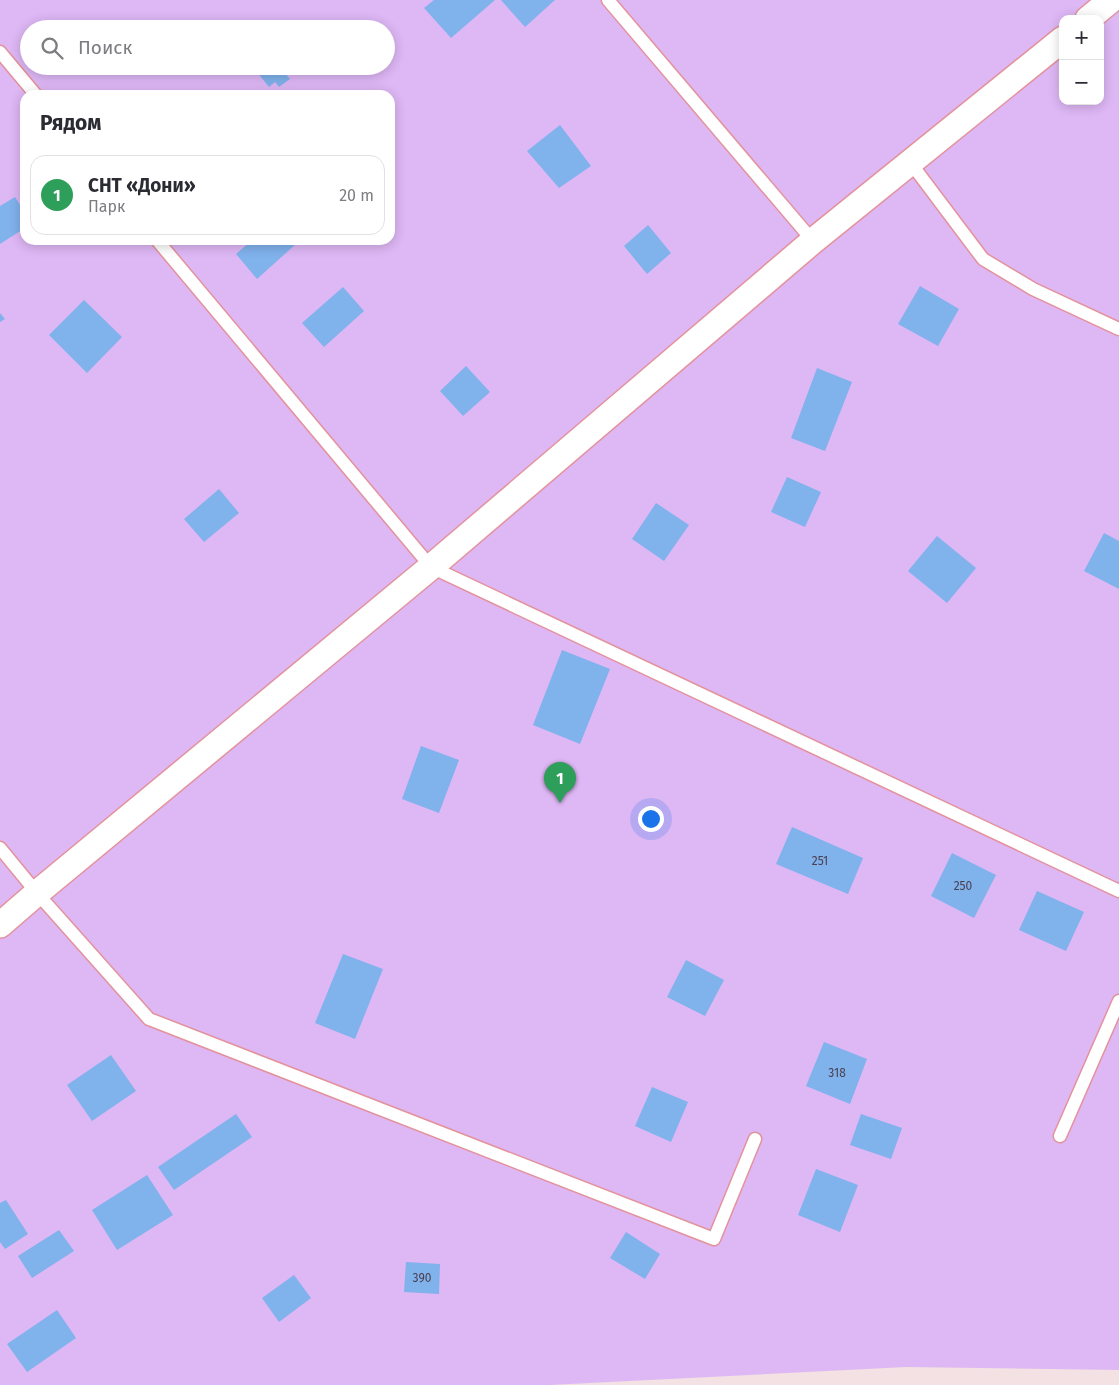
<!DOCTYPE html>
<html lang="ru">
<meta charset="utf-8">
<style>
body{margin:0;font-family:"Fira Sans",sans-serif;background:#f7f7f7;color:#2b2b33}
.controls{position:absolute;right:15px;top:15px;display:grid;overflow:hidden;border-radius:10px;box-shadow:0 2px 12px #0003}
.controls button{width:45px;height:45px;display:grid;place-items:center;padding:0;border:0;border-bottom:1px solid #e1e1e2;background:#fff;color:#2b2b33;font:25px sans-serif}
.you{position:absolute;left:650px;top:818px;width:18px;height:18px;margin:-12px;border:4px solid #fff;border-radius:50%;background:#1a73e8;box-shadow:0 0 0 8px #1a73e833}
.badge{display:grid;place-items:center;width:32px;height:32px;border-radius:50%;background:#186664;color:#fff;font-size:16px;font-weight:700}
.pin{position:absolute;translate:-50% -41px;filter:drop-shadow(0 1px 2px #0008)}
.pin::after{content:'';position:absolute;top:26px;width:18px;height:15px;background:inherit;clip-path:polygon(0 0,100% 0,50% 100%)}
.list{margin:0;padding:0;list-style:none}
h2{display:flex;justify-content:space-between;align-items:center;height:65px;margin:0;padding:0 20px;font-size:21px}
h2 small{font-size:16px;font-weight:400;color:#7c7c81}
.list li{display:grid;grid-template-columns:32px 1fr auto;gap:15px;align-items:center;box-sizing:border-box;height:80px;margin:0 10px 10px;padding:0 10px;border:1px solid #e1e1e2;border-radius:15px}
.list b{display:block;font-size:19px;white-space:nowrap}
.list p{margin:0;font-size:16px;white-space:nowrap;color:#7c7c81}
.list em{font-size:16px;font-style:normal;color:#7c7c81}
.icon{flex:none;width:28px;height:28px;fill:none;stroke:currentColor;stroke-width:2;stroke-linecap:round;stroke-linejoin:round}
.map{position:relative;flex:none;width:1119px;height:1385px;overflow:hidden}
.search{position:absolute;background:#fff;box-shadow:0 2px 12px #0003;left:20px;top:20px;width:375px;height:55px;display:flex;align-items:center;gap:12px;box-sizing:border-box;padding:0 18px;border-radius:28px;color:#7c7c81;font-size:19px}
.panel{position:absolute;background:#fff;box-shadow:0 2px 12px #0003;left:20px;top:90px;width:375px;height:155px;border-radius:15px}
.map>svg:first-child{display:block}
</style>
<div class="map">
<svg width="1119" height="1385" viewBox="0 0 1119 1385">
<rect width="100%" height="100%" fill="#f3e1e3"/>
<path fill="#deb7f5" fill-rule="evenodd" d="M 0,0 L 1119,0 L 1119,1370 L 906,1367 L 550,1385 L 0,1385 ZM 1063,19 L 1100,19 L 1100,101 L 1063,101 ZM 29,29 L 386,29 L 386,66 L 29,66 ZM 25,95 L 390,95 L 390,240 L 25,240 Z"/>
<path fill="#80b2ec" d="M 434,0 L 495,0 L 451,38 L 424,8 Z
M 501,0 L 555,0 L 525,27 Z
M 263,20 L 270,29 L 251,29 Z
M 252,66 L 292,66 L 284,72 L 290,79 L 279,87 L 275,82 L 269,87 Z
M 560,125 L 591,166 L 559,188 L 527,151 Z
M 15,197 L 25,213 L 25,228 L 0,244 L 0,206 Z
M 648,225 L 671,253 L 647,274 L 624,246 Z
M 252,240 L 293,240 L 296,244 L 257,279 L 236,254 Z
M 920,286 L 959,309 L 938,346 L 898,324 Z
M 343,287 L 364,311 L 324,347 L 302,323 Z
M 84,300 L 122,337 L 87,373 L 49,335 Z
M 0,313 L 5,319 L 0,322 Z
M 466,366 L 490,392 L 463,416 L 440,391 Z
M 817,368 L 852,382 L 825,451 L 791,438 Z
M 787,477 L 821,492 L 805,527 L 771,512 Z
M 219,489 L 239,513 L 204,542 L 184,519 Z
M 656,503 L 689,525 L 664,561 L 632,539 Z
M 1104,533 L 1119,541 L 1119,589 L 1084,571 Z
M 937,536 L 976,568 L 947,603 L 908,571 Z
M 562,650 L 610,669 L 580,744 L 533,725 Z
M 421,746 L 459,760 L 439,813 L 402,799 Z
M 792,827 L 863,858 L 848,894 L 776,864 Z
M 952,853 L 996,875 L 974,918 L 931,896 Z
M 1037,891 L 1084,912 L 1066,951 L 1019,930 Z
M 343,954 L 383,969 L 355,1039 L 315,1023 Z
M 686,960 L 724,980 L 705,1016 L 667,997 Z
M 824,1042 L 867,1059 L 850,1104 L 806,1086 Z
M 111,1055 L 136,1091 L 92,1121 L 67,1085 Z
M 652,1087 L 688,1102 L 671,1142 L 635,1126 Z
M 236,1114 L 252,1137 L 174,1190 L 158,1167 Z
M 861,1114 L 902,1128 L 891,1159 L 850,1145 Z
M 816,1169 L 858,1185 L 840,1232 L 798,1215 Z
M 147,1175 L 173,1215 L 117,1250 L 92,1210 Z
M 6,1200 L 28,1234 L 5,1249 L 0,1242 L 0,1203 Z
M 59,1230 L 74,1251 L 32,1278 L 18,1256 Z
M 626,1232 L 660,1254 L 645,1279 L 610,1258 Z
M 406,1262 L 440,1264 L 439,1294 L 404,1292 Z
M 294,1275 L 311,1298 L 279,1322 L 262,1298 Z
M 57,1310 L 76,1338 L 27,1372 L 7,1344 Z"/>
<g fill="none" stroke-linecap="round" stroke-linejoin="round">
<g stroke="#e3929b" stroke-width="15">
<path id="service" d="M 608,0 L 813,241
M 0,52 L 36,95
M 910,162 L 983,259 L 1033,289 L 1119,329
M 157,240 L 431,567 L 1119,891
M 0,848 L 37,893 L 149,1019 L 714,1239 L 755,1139
M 1060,1136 L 1119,1001"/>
</g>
<g stroke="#e3929b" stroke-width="28">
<path id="minor" d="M 1088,19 L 1111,0
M 0,925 L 37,893 L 431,567 L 813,241 L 1063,39"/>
</g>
<use href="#service" stroke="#fff" stroke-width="12"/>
<use href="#minor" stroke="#fff" stroke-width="25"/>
</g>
<g text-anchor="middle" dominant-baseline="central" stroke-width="4" stroke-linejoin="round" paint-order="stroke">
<g font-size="12" fill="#4b4052">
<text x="820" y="861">251</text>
<text x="963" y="886">250</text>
<text x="837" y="1073">318</text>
<text x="422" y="1278">390</text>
</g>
</g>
</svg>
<div class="controls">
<button>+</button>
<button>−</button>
</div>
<div class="you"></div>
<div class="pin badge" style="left:560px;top:803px;background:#2e9e5b">1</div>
<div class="search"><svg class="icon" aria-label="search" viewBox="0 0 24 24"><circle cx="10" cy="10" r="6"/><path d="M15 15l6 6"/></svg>Поиск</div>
<section class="panel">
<h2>Рядом<small></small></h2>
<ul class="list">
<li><span class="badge" style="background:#2e9e5b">1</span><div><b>СНТ «Дони»</b><p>Парк</p></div><em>20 m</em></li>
</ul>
</section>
</div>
